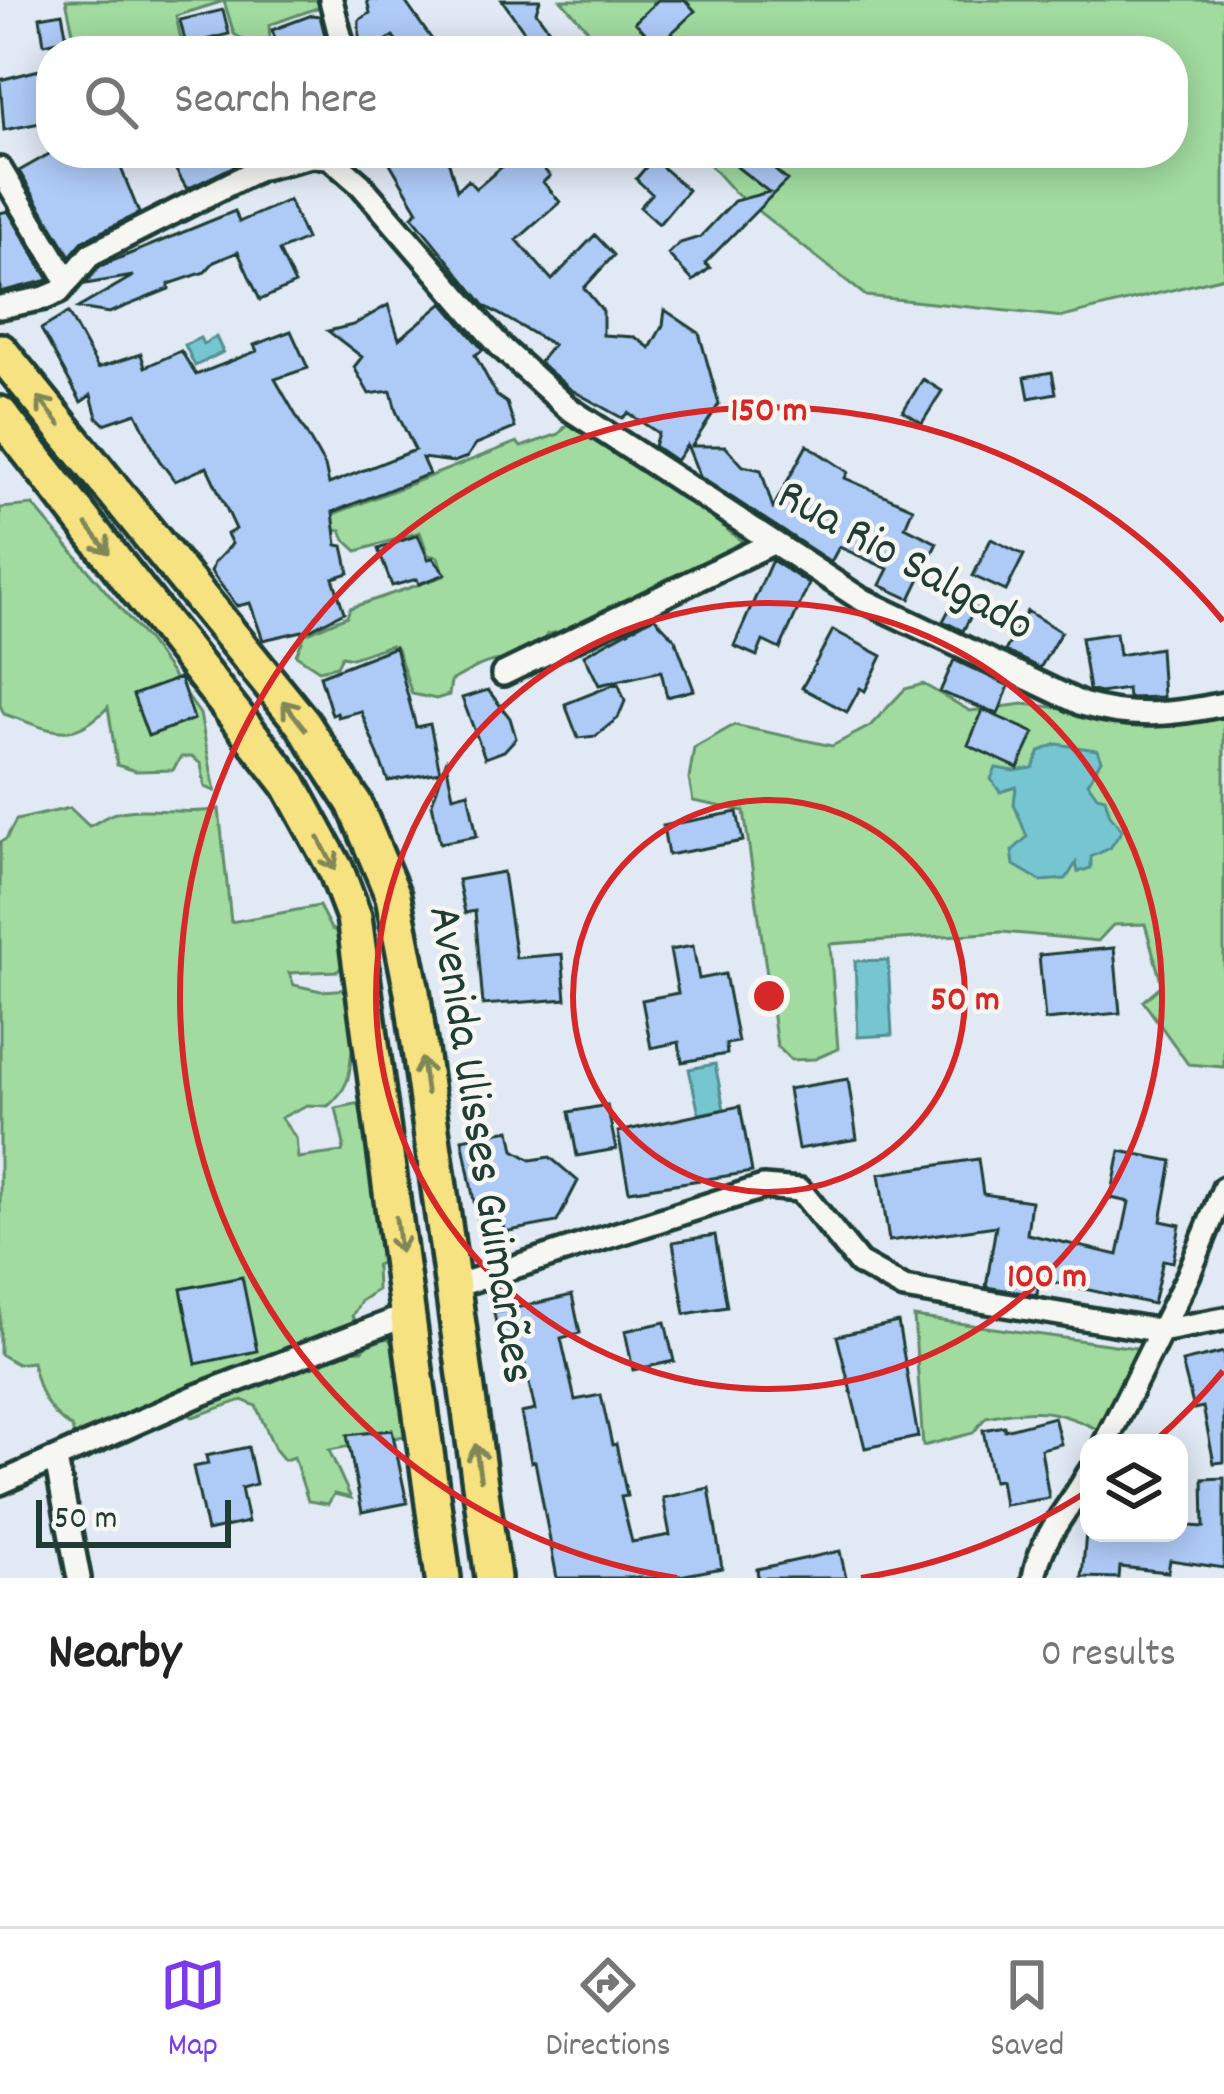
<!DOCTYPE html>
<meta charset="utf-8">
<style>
body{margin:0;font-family:Dekko,sans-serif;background:#f2f2f2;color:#222}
.controls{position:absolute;right:36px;bottom:36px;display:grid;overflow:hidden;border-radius:24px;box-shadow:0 6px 30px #0003}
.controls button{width:108px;height:108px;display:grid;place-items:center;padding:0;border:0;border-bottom:3px solid #e0e0e0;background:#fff;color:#222;font:60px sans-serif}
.scale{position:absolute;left:36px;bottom:30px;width:195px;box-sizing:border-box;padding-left:12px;border:6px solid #1f3d34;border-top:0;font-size:33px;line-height:42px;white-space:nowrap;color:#1f3d34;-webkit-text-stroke:9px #f6f6f2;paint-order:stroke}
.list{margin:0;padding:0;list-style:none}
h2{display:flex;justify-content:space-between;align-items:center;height:156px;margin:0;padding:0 48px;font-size:51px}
h2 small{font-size:39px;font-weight:400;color:#767676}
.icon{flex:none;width:66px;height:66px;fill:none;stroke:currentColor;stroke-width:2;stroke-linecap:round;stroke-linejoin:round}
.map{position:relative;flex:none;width:1224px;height:1578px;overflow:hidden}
.search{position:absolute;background:#fff;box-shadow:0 6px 30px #0003;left:36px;right:36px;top:36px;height:132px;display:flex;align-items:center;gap:30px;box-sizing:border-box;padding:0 42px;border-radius:48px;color:#767676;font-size:45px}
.sheet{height:348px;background:#fff}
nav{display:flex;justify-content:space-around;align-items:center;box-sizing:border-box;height:168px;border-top:3px solid #e0e0e0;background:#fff;font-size:33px;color:#767676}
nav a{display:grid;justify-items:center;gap:6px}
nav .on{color:#7c3aed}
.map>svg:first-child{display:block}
</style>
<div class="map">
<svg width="1224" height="1578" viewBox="0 0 1224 1578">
<rect width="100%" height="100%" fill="#e0e9f4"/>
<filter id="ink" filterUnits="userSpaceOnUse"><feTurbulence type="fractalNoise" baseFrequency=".00833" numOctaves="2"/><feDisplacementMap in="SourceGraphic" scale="24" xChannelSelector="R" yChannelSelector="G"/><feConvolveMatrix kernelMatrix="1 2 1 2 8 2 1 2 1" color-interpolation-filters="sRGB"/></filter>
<g filter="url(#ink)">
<path fill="#a1dba0" stroke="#608c6a" stroke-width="3" d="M 66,0 L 319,0 L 320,7 L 269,25 L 270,40 L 260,50 L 234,34 L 224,1 L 176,16 L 183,49 L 219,43 L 224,51 L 77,51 Z
M 561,0 L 1224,0 L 1224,277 L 1063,317 L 866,296 L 734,192 L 699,153 L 1173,153 L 1173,51 L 607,51 Z
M 570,421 L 690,500 L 749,547 L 586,628 L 547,634 L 543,645 L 519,651 L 509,661 C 489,657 470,671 451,681 L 449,695 L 436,699 L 412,694 L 397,649 L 391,645 L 352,658 L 342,656 L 337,666 L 319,670 L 296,655 L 305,634 L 347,616 L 350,608 L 444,576 L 438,557 L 428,555 L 420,532 L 357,551 L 345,540 L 341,530 L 334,531 L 331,515 L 517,442 L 521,447 L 559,434 Z
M 33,505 L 148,641 L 200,714 L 215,791 L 205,787 L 201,764 L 192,757 L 181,757 L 173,770 L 136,771 L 117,765 L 108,707 C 70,747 51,729 4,714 L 0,705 L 0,508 Z
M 923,684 L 970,711 L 1023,704 L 1062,708 L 1125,724 L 1172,723 L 1224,712 L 1224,1067 L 1188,1064 L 1143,1001 L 1162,985 L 1145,924 L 1113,925 L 1098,941 L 1002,932 L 830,944 L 838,1049 L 815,1059 L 791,1060 L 777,1046 L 744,811 L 693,801 L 689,779 L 694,748 L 734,725 L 832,746 L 870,726 L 905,689 Z
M 70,808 L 89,826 C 98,823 106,815 116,813 C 150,805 183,816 219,809 L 231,922 L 319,906 L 331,929 L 345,935 L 348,958 L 338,971 L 289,973 L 294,985 L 321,991 L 351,989 L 360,1034 C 341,1058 363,1076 328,1106 L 307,1105 L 281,1118 L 296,1138 L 298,1158 L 342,1152 L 344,1145 L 336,1108 L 360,1103 L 390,1237 L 387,1259 L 376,1265 L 377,1290 L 361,1301 L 352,1316 L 357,1325 L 347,1351 L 363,1350 L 369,1341 L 388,1338 L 399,1352 L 420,1433 L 329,1450 L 351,1498 L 334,1494 L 328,1504 L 308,1501 L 294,1457 L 284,1460 L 275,1449 L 256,1406 L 242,1400 L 193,1417 L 179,1410 C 161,1420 144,1436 125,1443 C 111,1449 100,1452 87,1460 L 75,1441 L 72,1428 C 45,1410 39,1392 32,1362 L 17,1364 L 0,1354 L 0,842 L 6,839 L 16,820 Z
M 914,1317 L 1143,1349 L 1105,1433 C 1057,1409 1039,1407 986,1417 L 973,1433 L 923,1446 Z"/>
<path fill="#76c6d1" stroke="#538f92" stroke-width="3" d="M 216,337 L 223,352 L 195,366 L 185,345 L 200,338 L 203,344 Z
M 1057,744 L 1097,750 L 1101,760 L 1088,783 L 1097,796 L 1105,798 L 1110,815 L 1122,830 L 1110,848 L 1091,857 L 1091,868 L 1078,872 L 1076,863 L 1066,879 L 1041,881 L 1014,865 L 1012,851 L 1027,837 L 1014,804 L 1016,787 L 1000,792 L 991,779 L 996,768 L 1014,771 L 1033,768 L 1040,751 Z
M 888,960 L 892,1035 L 858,1037 L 855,961 Z
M 715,1064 L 724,1109 L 699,1114 L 689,1069 Z"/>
<path fill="#aecaf7" stroke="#1f3d34" stroke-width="3" d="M 367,0 L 404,0 L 440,51 L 404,51 L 393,36 L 371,51 L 359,51 L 359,20 L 370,13 Z
M 502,0 L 540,0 L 536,12 L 565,51 L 538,51 Z
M 658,0 L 685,0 L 695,11 L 658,46 L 635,22 Z
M 223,10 L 229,34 L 186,45 L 180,20 Z
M 62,13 L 67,39 L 44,44 L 40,17 Z
M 312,15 L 320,16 L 326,40 L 295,51 L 280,51 L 272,30 Z
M 51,67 L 51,121 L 4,130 L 0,80 Z
M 51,153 L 115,153 L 139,213 L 83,241 L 70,256 L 19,171 Z
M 166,153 L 261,153 L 187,189 Z
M 384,153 L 446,153 L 457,190 L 468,180 L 476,189 L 518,153 L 530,153 L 550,176 L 543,182 L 560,202 L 517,240 L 552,280 L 595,235 L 614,255 L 584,288 L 603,311 L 603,335 L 635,337 L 650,348 L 663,325 L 665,310 L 699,333 L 719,404 L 692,446 L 725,446 L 743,466 L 761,470 L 773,508 L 807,445 L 848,472 L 845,478 L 913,508 L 905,527 L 937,543 L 910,599 L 880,585 L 888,569 L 839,547 L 831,562 L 700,477 L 687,445 L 676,461 L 654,446 L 658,433 L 628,413 L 622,418 L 570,389 L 539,362 L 553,345 L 485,306 L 412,216 L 418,211 Z
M 748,153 L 790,153 L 776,171 L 787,180 L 705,263 L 710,268 L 693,281 L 668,254 L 680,243 L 700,237 L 734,201 L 769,192 L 737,167 Z
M 653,159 L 688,190 L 659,224 L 640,207 L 652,194 L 636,179 Z
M 289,200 L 306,239 L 279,251 L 295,284 L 260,300 L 238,252 L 214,262 L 205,272 L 169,284 L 169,289 L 109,313 L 78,308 L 133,276 L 85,284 L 100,266 L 235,211 L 239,222 Z
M 8,211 L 49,280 L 0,292 L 0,213 Z
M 443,303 L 483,350 L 475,355 L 497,396 L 507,403 L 515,428 L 476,444 L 467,457 L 454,462 L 422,458 L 429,474 L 333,512 L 337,545 L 343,546 L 349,573 L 333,578 L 344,612 L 311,629 L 263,640 L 250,603 L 237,606 L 211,572 L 214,563 L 232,544 L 227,534 L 236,529 L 207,467 L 175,481 L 159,460 L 136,413 L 104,424 L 97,417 L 91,395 L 81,402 L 41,329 L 68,313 L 98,368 L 141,354 L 145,367 L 181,351 L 196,375 L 257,351 L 254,345 L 291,331 L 308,368 L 275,379 L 325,466 L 329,484 L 415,450 L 396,411 L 391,391 L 369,394 L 354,367 L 362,357 L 328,331 L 353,325 L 388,305 L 399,339 Z
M 1052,372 L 1056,393 L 1029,398 L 1025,377 Z
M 923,379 L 942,391 L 922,423 L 903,411 Z
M 418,535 L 428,559 L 433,558 L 446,574 L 419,584 L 417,579 L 392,586 L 378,549 Z
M 991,539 L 1024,555 L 1006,591 L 973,576 Z
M 772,560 L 809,584 L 780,649 L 763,641 L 757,656 L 734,646 Z
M 956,597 L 975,608 L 963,631 L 943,621 Z
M 1027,611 L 1061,632 L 1040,668 L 1005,651 Z
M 654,617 L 675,639 L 694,690 L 667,697 L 661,671 L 599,685 L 584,655 Z
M 833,630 L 882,656 L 865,691 L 860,688 L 847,712 L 802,688 Z
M 1116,633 L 1119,655 L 1160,648 L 1163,697 L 1128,698 L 1127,689 L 1100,693 L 1089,690 L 1081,638 Z
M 395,647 L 416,727 L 430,724 L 440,772 L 388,781 L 361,711 L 338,717 L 337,713 L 332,715 L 320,676 Z
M 954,660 L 1009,686 L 998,714 L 940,692 Z
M 180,678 L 194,719 L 148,736 L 133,695 Z
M 618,683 L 625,701 L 618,718 L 596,736 L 578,738 L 565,704 Z
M 488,690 L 510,718 L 516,738 L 504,751 L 485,758 L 462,698 Z
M 983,710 L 1034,733 L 1018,768 L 968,745 Z
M 446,762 L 453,796 L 468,792 L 477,836 L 440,843 L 432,803 Z
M 737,812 L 743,841 L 668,855 L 663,826 Z
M 503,872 L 516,958 L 562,954 L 566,999 L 483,1005 L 475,911 L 465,913 L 458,880 Z
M 693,946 L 699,979 L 725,974 L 738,1042 L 726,1044 L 727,1054 L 682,1062 L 679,1042 L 651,1048 L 642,1000 L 678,993 L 670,950 Z
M 1114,948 L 1120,1013 L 1045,1020 L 1039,955 Z
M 848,1079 L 857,1139 L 798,1149 L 788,1089 Z
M 607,1105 L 616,1149 L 577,1156 L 569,1112 Z
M 740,1106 L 752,1172 L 629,1191 L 618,1132 Z
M 510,1130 L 514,1150 L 531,1160 L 550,1157 L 578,1181 L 557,1222 L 504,1232 L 502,1218 L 478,1222 L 462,1139 Z
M 1120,1151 L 1172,1161 L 1161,1221 L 1180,1225 L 1173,1262 L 1163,1260 L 1153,1304 L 1039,1279 L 1037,1295 L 986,1287 L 996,1226 L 889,1241 L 879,1174 L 978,1159 L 983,1194 L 1031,1201 L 1027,1234 L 1118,1255 L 1129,1202 L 1111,1198 Z
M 715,1235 L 727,1307 L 685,1314 L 673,1242 Z
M 242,1277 L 257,1351 L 196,1364 L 181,1289 Z
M 572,1295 L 580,1333 L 561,1338 L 575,1400 L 601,1395 L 612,1445 L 616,1444 L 627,1496 L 621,1497 L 632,1542 L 670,1535 L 663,1498 L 709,1488 L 722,1568 L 669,1578 L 557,1578 L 535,1461 L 531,1462 L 521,1413 L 535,1410 L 521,1348 L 502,1352 L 494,1313 Z
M 665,1322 L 674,1361 L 633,1370 L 625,1331 Z
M 898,1322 L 918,1437 L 865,1448 L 837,1336 Z
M 1224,1352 L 1224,1462 L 1214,1463 L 1203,1407 L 1194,1409 L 1182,1362 Z
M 1054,1417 L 1061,1444 L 1041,1449 L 1049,1498 L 1004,1505 L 1000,1480 L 993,1481 L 983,1430 L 1004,1426 L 1005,1430 Z
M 392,1430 L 407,1503 L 362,1512 L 347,1435 Z
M 248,1447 L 256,1484 L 241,1488 L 248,1522 L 207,1531 L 193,1467 L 208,1464 L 206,1456 Z
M 1224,1478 L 1224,1568 L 1170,1560 L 1168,1572 L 1120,1567 L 1119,1578 L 1082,1577 L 1086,1533 L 1179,1533 L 1179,1525 L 1204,1527 L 1203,1479 Z
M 840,1551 L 846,1578 L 758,1578 L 757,1569 Z"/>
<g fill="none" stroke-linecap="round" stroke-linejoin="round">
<g stroke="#1f3d34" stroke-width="30">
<path id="street" d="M 331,0 L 344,51
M 0,169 L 67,280
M 0,307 L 45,298 L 59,292 L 91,254 L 259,169 L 311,156 L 329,157 L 361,185 L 500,346 L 568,408 L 859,598 L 1082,704 C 1131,719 1174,715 1224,704
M 503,674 L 772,543
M 452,1287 L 763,1187 L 800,1190 L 859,1263 L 904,1288 L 1161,1331 L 1224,1319
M 1105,1443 L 1188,1276 L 1224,1188
M 56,1460 L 79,1578
M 0,1483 L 197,1396 L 408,1315
M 1034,1578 C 1041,1535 1069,1510 1089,1473"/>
</g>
<g stroke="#1f3d34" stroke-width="42">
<path id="primary" d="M 0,351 L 303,724 L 354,803 L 393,896 L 412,992 L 493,1578
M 0,414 L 289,784 L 336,870 L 354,917 L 443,1578"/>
</g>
<use href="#street" stroke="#f6f6f2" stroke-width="21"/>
<use href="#primary" stroke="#f6e281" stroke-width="33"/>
</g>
<defs><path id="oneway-shaft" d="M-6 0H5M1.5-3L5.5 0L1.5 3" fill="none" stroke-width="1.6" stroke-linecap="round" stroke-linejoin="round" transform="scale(3)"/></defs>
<g stroke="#808757">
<use href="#oneway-shaft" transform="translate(49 411) rotate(-129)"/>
<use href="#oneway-shaft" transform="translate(98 539) rotate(52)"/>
<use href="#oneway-shaft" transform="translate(294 715) rotate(-128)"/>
<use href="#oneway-shaft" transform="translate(327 854) rotate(63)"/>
<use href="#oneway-shaft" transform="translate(424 1076) rotate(-98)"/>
<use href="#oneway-shaft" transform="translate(398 1235) rotate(83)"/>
<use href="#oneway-shaft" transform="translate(478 1462) rotate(-98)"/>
</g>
</g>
<g fill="none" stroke="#d62828" stroke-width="6">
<circle cx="769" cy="996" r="196"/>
<circle cx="769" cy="996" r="393"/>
<path d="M1223 1371A589 589 0 0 1 1155 1441M1085 1493A589 589 0 0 1 861 1578M677 1578A589 589 0 1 1 1223 621"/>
</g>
<g text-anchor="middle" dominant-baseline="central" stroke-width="9" stroke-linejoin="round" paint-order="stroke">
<g font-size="48" fill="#1f3d34" stroke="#f6f6f2">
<text transform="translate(904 563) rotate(29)">Rua Rio Salgado</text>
<text transform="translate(478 1145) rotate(81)">Avenida Ulisses Guimarães</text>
</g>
</g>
<circle cx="769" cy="996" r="18" fill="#d62828" stroke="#f6f6f2" stroke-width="6"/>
<g font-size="36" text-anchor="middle" font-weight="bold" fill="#d62828" stroke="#f6f6f2" stroke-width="9" stroke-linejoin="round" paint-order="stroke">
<text x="769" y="420">150 m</text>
<text x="965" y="1009">50 m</text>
<text x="1047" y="1286">100 m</text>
</g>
</svg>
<div class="controls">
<button><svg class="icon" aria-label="layers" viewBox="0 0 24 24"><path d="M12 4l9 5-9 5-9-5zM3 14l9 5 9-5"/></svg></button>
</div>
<div class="scale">50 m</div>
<div class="search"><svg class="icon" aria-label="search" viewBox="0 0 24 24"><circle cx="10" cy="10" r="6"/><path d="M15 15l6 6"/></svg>Search here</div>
</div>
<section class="sheet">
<h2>Nearby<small>0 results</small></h2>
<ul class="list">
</ul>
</section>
<nav>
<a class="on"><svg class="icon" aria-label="map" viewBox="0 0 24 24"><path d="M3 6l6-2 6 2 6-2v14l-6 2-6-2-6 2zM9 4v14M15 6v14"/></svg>Map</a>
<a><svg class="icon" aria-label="directions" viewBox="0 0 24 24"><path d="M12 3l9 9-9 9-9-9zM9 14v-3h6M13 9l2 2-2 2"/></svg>Directions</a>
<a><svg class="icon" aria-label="saved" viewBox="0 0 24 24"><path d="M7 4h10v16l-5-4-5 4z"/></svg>Saved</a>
</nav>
